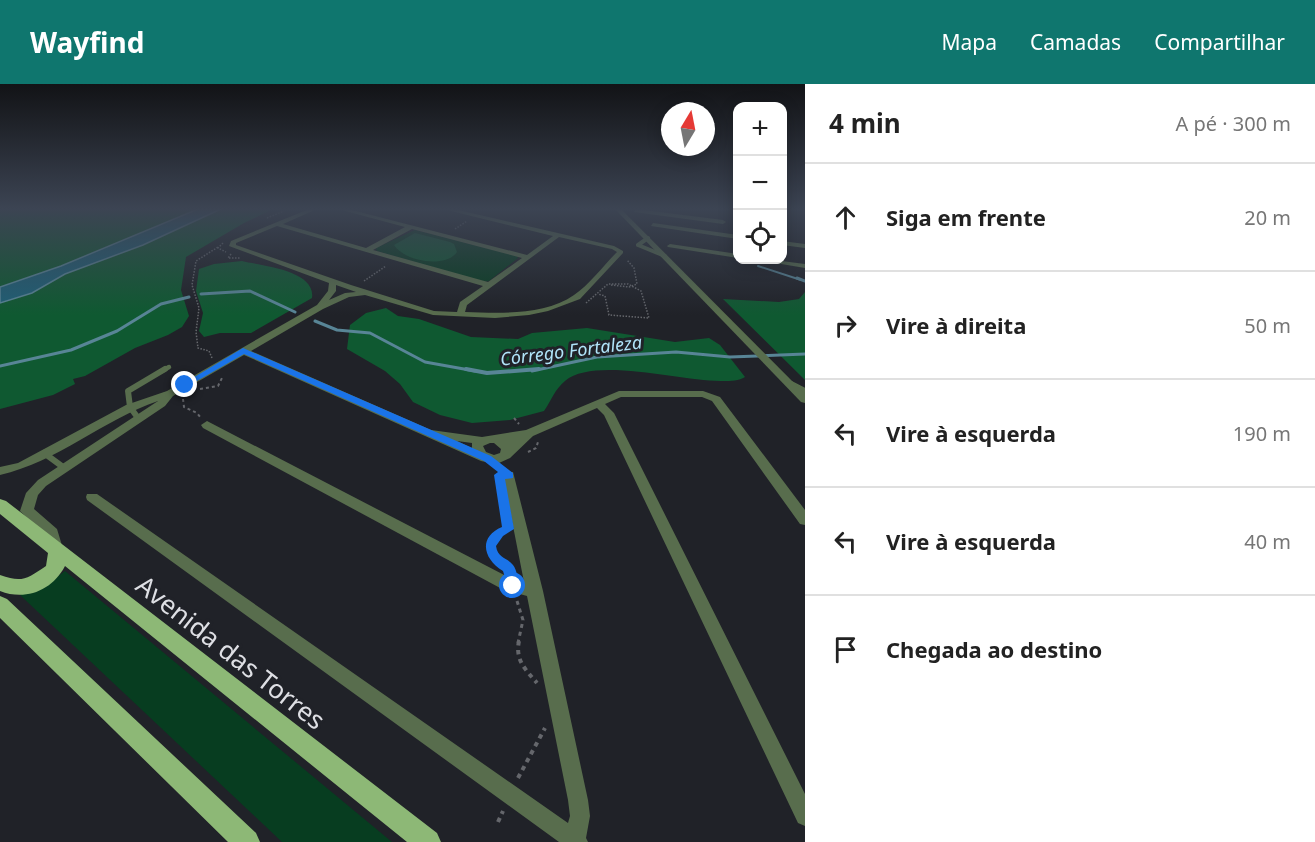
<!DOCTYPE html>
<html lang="pt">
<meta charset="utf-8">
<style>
body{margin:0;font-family:"Noto Sans",sans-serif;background:#f2f2f2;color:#222}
.controls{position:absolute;right:18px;top:18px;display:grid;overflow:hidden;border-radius:12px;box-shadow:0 3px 15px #0003}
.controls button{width:54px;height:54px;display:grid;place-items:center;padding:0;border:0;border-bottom:2px solid #e0e0e0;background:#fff;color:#222;font:30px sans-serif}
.compass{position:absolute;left:661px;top:18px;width:54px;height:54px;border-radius:50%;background:#fff;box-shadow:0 3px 15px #0003;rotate:10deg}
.stop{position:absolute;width:18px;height:18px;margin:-14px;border:4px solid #1a73e8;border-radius:50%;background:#fff}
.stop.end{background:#1a73e8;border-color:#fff;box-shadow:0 2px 6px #0008}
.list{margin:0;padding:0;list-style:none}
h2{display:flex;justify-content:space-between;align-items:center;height:78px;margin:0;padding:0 24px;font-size:26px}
h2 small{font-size:20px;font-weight:400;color:#767676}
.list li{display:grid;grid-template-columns:39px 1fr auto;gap:18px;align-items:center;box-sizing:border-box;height:108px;padding:0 24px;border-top:2px solid #e0e0e0}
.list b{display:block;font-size:22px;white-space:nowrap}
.list em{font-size:20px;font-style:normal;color:#767676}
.icon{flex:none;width:33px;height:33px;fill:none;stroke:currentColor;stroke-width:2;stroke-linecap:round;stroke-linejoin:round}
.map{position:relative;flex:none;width:805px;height:758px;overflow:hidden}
header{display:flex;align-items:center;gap:36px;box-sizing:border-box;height:84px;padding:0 30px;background:#0f766e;color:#fff}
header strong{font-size:28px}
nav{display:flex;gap:33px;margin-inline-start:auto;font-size:21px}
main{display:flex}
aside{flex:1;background:#fff}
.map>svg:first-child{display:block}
</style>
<header>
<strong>Wayfind</strong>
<nav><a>Mapa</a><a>Camadas</a><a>Compartilhar</a></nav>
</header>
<main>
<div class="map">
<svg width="805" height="758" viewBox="0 0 805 758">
<rect width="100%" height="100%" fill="#202228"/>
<path fill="#073d20" d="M 415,146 L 517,172 L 518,174 L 489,197 L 483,198 L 377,167 L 376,164 Z
M 65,487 L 392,758 L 282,758 L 20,511 L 53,496 Z"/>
<path fill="#0f5931" d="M 0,125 L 198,125 L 61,182 L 0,203 Z
M 221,125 L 273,125 L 244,139 L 186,173 L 181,206 L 189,232 L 182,243 L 168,251 L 135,264 L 85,292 L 73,295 L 75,300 L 53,311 L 0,325 L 0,219 L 32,209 L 65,190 L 143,161 Z
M 415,149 L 450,158 L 454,160 L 457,168 C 445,185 404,177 394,161 Z
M 242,177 C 262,182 316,186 312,214 L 251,249 L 220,249 L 204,253 L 199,247 L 203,229 L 196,207 L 199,185 L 214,180 Z
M 805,208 L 805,296 L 723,215 L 779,218 L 799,215 Z
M 386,224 L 398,232 L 419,235 L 471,253 L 518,255 L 532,249 L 587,244 L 675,258 L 709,254 L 720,261 L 745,293 C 739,297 731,297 723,297 C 683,298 595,272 565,297 C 555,305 551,317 544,327 L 510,336 L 472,339 L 440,331 L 413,318 L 400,300 L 385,287 L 347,265 L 350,241 L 366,229 Z"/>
<path fill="#1f5f75" stroke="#588596" stroke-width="1.5" d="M 198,125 L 221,125 L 143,161 L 65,190 L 32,209 L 0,219 L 0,203 L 61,182 Z"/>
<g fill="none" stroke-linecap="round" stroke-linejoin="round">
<path stroke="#588596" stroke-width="2" d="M 758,182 L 801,196"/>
<path stroke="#588596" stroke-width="3" d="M 797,194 L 805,197
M 201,210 L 250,207 L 295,228
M 315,237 L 337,246 L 370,249 L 425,278 L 475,287
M 0,282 L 71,266 L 117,247 L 161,220 L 189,213
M 532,287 L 597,273 L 676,268 L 730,273 L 805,270"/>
<path stroke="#588596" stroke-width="4" d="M 466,285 L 487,289 L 539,285"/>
<path stroke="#65676c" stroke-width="1.5" stroke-dasharray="1.5 1.5" stroke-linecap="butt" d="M 267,134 L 284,127
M 455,145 L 467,137
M 223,159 L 218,164 L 226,168
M 231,170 L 228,174 L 241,174
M 364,197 L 386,182
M 611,201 L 629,203 L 637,200 L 634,184 L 627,176
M 586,219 L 608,200 L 628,200 L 641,207 L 649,234 L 609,231 L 605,212 L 598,210
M 212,274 L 209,267 L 198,264 L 196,248 L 199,224 L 192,201 L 196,177 L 218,163"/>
<path stroke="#65676c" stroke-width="2" stroke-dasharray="3 3" stroke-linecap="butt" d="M 200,305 L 218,302 L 223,292
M 183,315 L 184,323 L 197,329 L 201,334
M 514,334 L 519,340
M 528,368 L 536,364 L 538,358"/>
<path stroke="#65676c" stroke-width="3" stroke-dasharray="4 4" stroke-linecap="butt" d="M 508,445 L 499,449 L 491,462 L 495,473 L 509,485
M 517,517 L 523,536 L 518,559"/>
<path stroke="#65676c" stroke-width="4" stroke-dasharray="4.5 4.5" stroke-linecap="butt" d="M 519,557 C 515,576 525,585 537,599
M 518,694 L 545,644
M 498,738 L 503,727"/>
<path stroke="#586d4d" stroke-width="4" d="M 648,154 L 638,161 L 665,172"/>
<path stroke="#586d4d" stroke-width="4.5" d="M 162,287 L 169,283"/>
<path stroke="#586d4d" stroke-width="6" d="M 791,300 L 805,307
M 138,334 L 130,323 L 128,307 L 165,285
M 44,369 L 63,383"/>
<path fill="#586d4d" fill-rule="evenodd" d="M 309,125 L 317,125 L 283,140 L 366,164 L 405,143 L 338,125 L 348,125 L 527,171 L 553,152 L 443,125 L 454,125 L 614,162 L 623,167 L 623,169 L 580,215 L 548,227 L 529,231 L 495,234 L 433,231 L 365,211 L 349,213 L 323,225 L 251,267 L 431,346 L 482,353 L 526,346 L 619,307 L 703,307 L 720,313 L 805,426 L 805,441 L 800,440 L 712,317 L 702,313 L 621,313 L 605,320 L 614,329 L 805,710 L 805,742 L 798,739 L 604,331 L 597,324 L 533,352 L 510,374 L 499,379 L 495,380 L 481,377 L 244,271 L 173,312 L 165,322 L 46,402 L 38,411 L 34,425 L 57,445 L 64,468 L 62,472 L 57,474 L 52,472 L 46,452 L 20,427 L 26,409 L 38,396 L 158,317 C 103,336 57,378 0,391 L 0,383 L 18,379 L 126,321 L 167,307 L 317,221 L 328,207 L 329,199 L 229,162 L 231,157 ZM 277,142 L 483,202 L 460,218 L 457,228 L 434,227 L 351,201 L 236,161 L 236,159 ZM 412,145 L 522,174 L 488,198 L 373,166 ZM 559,153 L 612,165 L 617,168 C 604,181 589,201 574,211 C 544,232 499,229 465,228 L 467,221 ZM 336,201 L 356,208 L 345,209 L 329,216 L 336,207 ZM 457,357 L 472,359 L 472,364 ZM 490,359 L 494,359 L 501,365 L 500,369 L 494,371 L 486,368 L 483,362 Z
M 636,125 L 723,136 L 726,138 L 723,140 L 634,128 Z
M 653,139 L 738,151 L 738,155 L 651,142 Z
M 782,157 L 805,160 L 805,164 L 782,161 Z
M 670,160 L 738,170 L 738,174 L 668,163 L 667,162 Z
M 758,176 L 774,176 L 805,180 L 805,184 Z
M 207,337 L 510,494 L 524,498 L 503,391 L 505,388 L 513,388 L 543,507 L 588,716 L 590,732 L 586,754 L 588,758 L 559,758 L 87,416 L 86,413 L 87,410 L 97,410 L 568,739 L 570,732 L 568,716 L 527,512 L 502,505 L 203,344 L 201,341 Z"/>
<path fill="#586d4d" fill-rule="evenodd" d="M 615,125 L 621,125 L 805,310 L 805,319 L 801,318 Z"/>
<path fill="#8db876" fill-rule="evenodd" d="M 0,415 L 6,417 L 437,749 L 441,758 L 407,758 L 65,482 C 52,507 25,517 0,507 L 0,491 C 22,499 27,495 46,482 L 48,469 L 0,430 Z
M 0,512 L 7,515 L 256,749 L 260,758 L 228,758 L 0,534 Z"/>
</g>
<linearGradient id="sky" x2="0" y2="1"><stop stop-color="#121316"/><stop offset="0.54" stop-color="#3c4453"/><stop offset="1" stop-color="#3c4453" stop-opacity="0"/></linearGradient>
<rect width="805" height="231" fill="url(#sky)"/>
<path fill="#1a73e8" d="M 243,264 L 491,372 L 513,389 L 513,394 L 505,395 L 514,445 L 503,452 L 496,462 C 498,475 507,473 513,481 C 517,486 518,496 519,502 L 518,506 L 509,506 L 503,487 C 483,475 478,453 502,443 L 494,391 L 498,388 L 484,377 L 244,270 L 188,302 L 181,301 Z"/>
<g text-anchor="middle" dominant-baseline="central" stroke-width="6" stroke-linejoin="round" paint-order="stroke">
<g font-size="18" font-style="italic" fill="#b0e4f9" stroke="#202228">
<text transform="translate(571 266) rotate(-7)">Córrego Fortaleza</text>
</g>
<g font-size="26" fill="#dedfe4" stroke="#202228">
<text transform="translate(231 568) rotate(38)">Avenida das Torres</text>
</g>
</g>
</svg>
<div class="controls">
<button>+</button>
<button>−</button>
<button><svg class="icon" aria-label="locate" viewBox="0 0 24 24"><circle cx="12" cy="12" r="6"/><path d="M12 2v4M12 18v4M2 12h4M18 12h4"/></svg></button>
</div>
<svg class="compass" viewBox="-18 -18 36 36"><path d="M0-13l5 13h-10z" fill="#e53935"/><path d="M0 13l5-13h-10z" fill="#767676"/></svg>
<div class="stop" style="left:513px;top:502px"></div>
<div class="stop end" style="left:185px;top:301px"></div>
</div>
<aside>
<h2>4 min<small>A pé · 300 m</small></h2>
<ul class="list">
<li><svg class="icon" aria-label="ahead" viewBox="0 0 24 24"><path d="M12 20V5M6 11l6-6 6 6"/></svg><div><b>Siga em frente</b></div><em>20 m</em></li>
<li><svg class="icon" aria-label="right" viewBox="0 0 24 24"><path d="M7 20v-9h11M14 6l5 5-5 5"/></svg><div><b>Vire à direita</b></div><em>50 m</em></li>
<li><svg class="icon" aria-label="left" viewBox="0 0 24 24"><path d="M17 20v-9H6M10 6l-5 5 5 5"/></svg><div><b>Vire à esquerda</b></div><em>190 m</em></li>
<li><svg class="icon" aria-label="left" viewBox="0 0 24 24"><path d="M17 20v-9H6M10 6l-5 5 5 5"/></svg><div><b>Vire à esquerda</b></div><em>40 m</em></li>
<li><svg class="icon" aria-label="arrive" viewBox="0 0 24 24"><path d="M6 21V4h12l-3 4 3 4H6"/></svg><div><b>Chegada ao destino</b></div></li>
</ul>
</aside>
</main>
